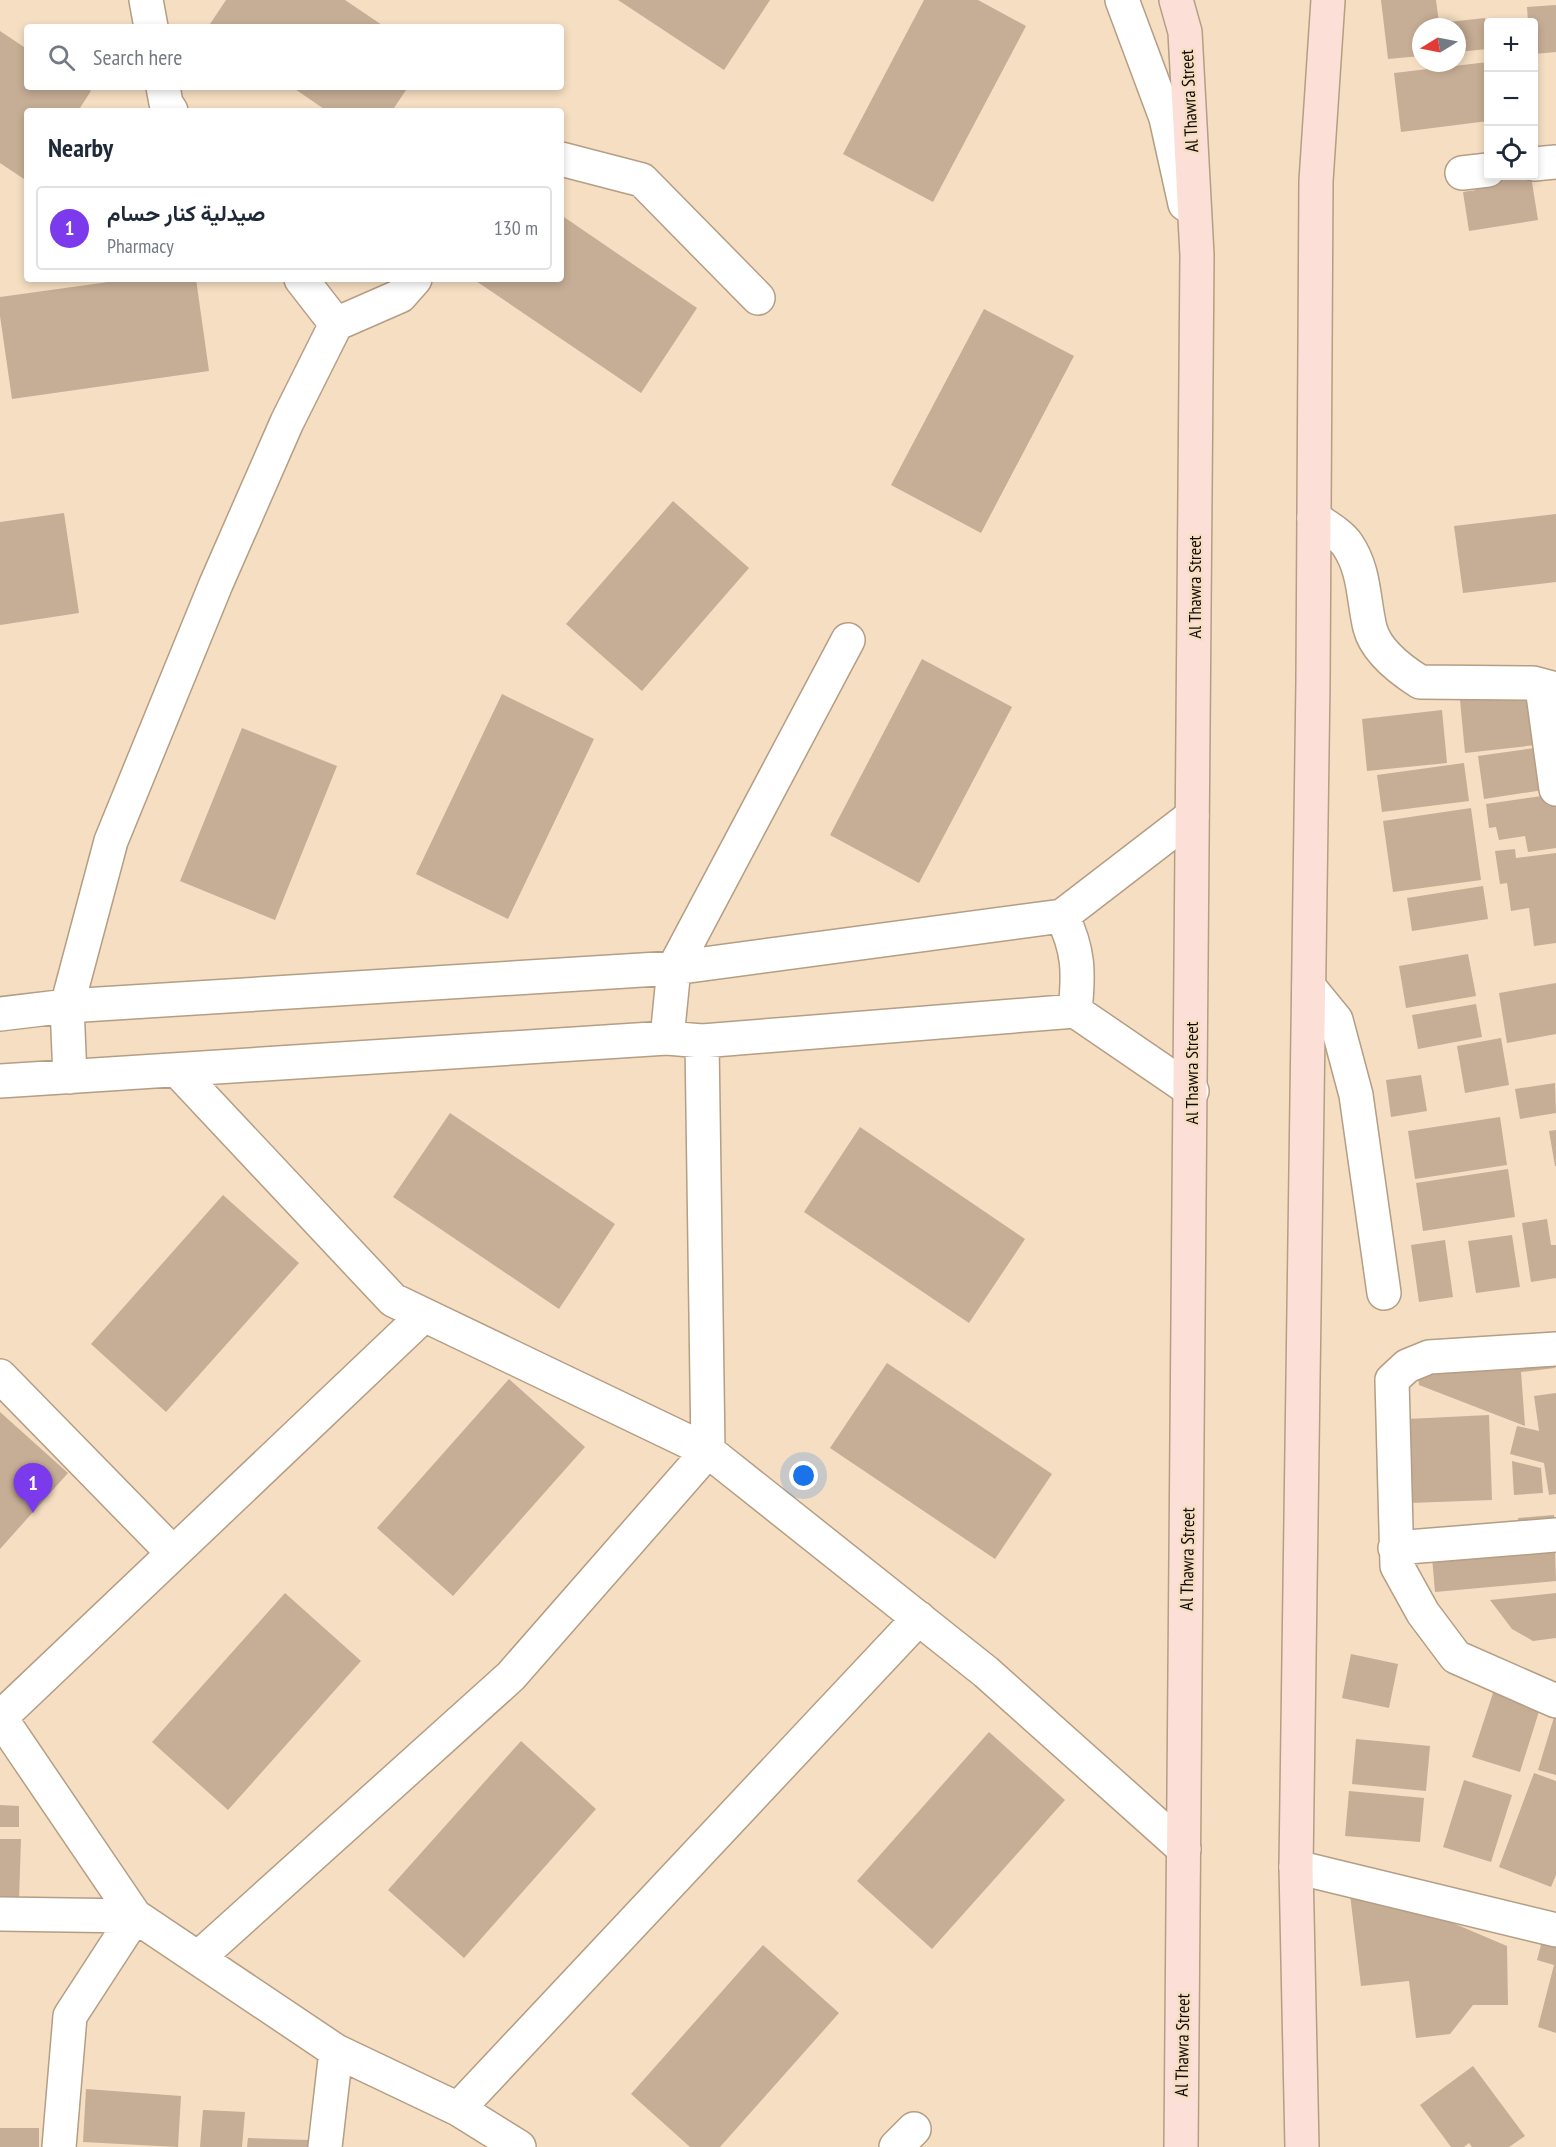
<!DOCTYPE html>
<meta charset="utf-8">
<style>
body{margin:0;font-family:"PT Sans Narrow",Vazirmatn,sans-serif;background:#f2f2f3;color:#1f2937}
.controls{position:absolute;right:18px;top:18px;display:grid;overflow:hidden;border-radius:6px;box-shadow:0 3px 9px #0003}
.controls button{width:54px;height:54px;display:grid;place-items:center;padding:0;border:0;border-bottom:2px solid #e0e1e3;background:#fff;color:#1f2937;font:30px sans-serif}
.compass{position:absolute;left:1412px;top:18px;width:54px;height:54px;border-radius:50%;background:#fff;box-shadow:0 3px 9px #0003;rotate:260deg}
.you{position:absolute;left:804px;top:1476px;width:21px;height:21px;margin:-15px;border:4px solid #fff;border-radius:50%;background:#1a73e8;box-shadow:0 0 0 9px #1a73e833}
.badge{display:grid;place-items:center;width:39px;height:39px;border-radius:50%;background:#7c3aed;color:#fff;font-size:20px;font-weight:700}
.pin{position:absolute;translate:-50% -50px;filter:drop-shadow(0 2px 3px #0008)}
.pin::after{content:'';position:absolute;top:32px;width:21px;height:18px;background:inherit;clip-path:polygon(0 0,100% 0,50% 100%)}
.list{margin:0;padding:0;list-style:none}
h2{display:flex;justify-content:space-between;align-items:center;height:78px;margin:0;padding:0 24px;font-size:26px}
h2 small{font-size:20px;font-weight:400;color:#747a83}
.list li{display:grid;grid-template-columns:39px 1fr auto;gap:18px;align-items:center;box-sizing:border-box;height:84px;margin:0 12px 12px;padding:0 12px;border:2px solid #e0e1e3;border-radius:6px}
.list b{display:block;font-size:22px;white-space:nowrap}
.list p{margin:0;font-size:20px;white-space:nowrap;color:#747a83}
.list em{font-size:20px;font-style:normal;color:#747a83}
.icon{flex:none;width:33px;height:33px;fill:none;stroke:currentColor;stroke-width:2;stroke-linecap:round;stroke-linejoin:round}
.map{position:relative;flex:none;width:1556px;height:2147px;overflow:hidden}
.search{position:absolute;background:#fff;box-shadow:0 3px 9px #0003;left:24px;top:24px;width:540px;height:66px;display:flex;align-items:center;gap:15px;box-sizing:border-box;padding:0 21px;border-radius:6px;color:#747a83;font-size:22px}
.panel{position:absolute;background:#fff;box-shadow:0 3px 9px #0003;left:24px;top:108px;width:540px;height:174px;border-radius:6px}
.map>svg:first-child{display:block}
</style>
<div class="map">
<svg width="1556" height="2147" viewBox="0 0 1556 2147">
<rect width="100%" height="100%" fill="#f5dec2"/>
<path fill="#c6ad95" d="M 226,0 L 345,0 L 385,27 L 208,27 Z
M 618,0 L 770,0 L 724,70 Z
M 924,0 L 978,0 L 1026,26 L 933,202 L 843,154 Z
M 1381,0 L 1436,0 L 1439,23 L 1485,18 L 1488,49 L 1457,52 L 1457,27 L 1421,27 L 1421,56 L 1388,59 Z
M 1556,5 L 1556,52 L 1534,54 L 1534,22 L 1528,22 L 1527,7 Z
M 0,31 L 27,49 L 27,87 L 84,87 L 91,91 L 78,111 L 27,111 L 27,181 L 0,163 Z
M 1488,62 L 1488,121 L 1401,132 L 1394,73 Z
M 292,87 L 408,87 L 392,111 L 327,111 Z
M 1474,174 L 1531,176 L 1538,220 L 1469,231 L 1463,192 L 1476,190 Z
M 561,215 L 697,308 L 641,393 L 476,281 L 561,279 Z
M 130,279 L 196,279 L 209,371 L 12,399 L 0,316 L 0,297 Z
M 984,309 L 1074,356 L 981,533 L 891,485 Z
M 673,501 L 749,568 L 642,691 L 566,624 Z
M 64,513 L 79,613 L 0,625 L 0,522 Z
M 1556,514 L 1556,582 L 1463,593 L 1454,526 Z
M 922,659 L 1012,707 L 919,883 L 830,835 Z
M 1540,691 L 1545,744 L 1465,753 L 1460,700 Z
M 502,694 L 594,739 L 508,919 L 416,874 Z
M 1442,710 L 1447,763 L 1367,771 L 1362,719 Z
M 242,728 L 337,766 L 275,920 L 180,881 Z
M 1556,745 L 1556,788 L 1484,799 L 1478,756 Z
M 1464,763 L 1469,801 L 1382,812 L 1377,775 Z
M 1556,794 L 1556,848 L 1528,852 L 1525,836 L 1499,840 L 1496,827 L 1489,828 L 1486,804 Z
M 1471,808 L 1481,880 L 1393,892 L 1383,821 Z
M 1515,849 L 1516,858 L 1556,853 L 1556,943 L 1534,946 L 1529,908 L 1511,911 L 1507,883 L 1500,884 L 1495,851 Z
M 1483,886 L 1488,919 L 1412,931 L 1407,898 Z
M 1468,954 L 1476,996 L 1406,1008 L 1399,966 Z
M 1556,983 L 1556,1034 L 1507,1043 L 1499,993 Z
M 1476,1004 L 1482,1037 L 1418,1049 L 1412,1015 Z
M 1501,1038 L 1509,1085 L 1465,1093 L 1457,1046 Z
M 1421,1075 L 1427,1111 L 1391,1117 L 1386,1080 Z
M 1555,1083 L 1556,1113 L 1520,1119 L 1515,1089 Z
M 450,1113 L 615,1224 L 559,1309 L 393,1197 Z
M 1500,1117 L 1507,1165 L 1415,1179 L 1408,1131 Z
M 860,1127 L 1025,1239 L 969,1323 L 804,1212 Z
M 1556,1130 L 1556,1166 L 1555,1166 L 1549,1131 Z
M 1508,1169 L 1515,1217 L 1423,1231 L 1416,1183 Z
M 223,1195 L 299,1263 L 166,1412 L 91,1344 Z
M 1547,1219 L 1551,1245 L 1556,1245 L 1556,1278 L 1531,1282 L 1522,1223 Z
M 1512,1235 L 1520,1287 L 1476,1293 L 1468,1241 Z
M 1445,1240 L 1453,1297 L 1419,1302 L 1411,1245 Z
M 1552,1337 L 1555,1368 L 1521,1372 L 1525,1426 L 1419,1385 L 1416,1354 Z
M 887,1363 L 1052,1474 L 995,1559 L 830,1448 Z
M 509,1379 L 585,1447 L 453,1596 L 377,1528 Z
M 1556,1393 L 1556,1494 L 1549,1495 L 1544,1463 L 1510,1454 L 1517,1426 L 1539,1431 L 1534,1396 Z
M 0,1412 L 68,1473 L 0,1549 Z
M 1489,1415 L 1492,1500 L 1410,1503 L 1407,1419 Z
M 1512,1461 L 1541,1468 L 1543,1493 L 1514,1495 Z
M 1554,1515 L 1556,1581 L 1435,1592 L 1432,1557 L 1521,1549 L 1518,1518 Z
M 285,1593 L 361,1661 L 228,1810 L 152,1742 Z
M 1556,1593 L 1556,1638 L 1533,1641 L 1512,1629 L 1490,1600 Z
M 1351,1654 L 1398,1664 L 1389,1708 L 1342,1698 Z
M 1494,1690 L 1541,1705 L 1520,1772 L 1472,1757 Z
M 1555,1714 L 1556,1714 L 1556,1775 L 1538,1770 Z
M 989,1732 L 1065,1800 L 932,1949 L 857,1881 Z
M 1356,1739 L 1430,1746 L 1426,1791 L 1352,1784 Z
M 521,1741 L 596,1809 L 464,1958 L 388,1890 Z
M 1534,1773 L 1556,1781 L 1556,1875 L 1551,1887 L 1499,1867 Z
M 1464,1780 L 1512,1795 L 1491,1862 L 1443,1847 Z
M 1349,1791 L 1424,1798 L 1420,1842 L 1345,1836 Z
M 0,1805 L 19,1806 L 19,1827 L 0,1827 Z
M 0,1839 L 21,1839 L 19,1900 L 0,1899 Z
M 1349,1886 L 1408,1904 L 1507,1946 L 1508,2005 L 1473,2005 L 1450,2034 L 1416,2038 L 1409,1981 L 1361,1986 Z
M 1550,1911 L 1556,1912 L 1556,2033 L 1538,2027 L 1554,1965 L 1537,1960 Z
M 763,1945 L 839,2013 L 720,2147 L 690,2147 L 631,2094 Z
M 1473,2066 L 1525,2136 L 1509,2147 L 1472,2147 L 1469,2143 L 1464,2147 L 1451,2147 L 1420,2105 Z
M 86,2089 L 181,2096 L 178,2147 L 83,2142 Z
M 203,2110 L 245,2112 L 242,2147 L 200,2147 Z
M 0,2128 L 39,2128 L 39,2147 L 0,2147 Z
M 248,2138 L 309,2140 L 309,2147 L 247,2147 Z"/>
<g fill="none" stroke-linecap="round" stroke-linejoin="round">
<g stroke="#b49e84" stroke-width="36">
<path id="minor" d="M 146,0 L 151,27
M 1122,0 L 1166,118 L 1185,204
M 163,87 L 166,103 L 171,111
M 561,159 L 642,180 L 758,298
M 1534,164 L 1556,162
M 1462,173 L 1488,170
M 336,324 L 400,296 L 415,279
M 1314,518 C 1324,525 1340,534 1347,544 C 1365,570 1363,599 1370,628 C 1376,651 1401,670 1420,682 L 1533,683 L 1556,689
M 1542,687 L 1556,789
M 1062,916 C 1079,950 1079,973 1075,1011
M 1309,987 L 1336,1020 L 1356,1095 L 1384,1293
M 0,1014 L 67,1006 L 674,968 L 1062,916 L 1192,816
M 667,1038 L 674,968 L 848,640
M 178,1071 L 393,1300 L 708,1451 L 986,1672 L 1184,1849
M 70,1077 L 67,1006 L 111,841 L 216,584 L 287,422 L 336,324 L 301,279
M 0,1081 L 667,1038 L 702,1041 L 1075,1011 L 1192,1091
M 1556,1349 L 1429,1357 L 1407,1366 L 1392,1380 L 1397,1566 L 1423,1613 L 1456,1657 L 1556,1701
M 0,1376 L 173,1553
M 1395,1548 L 1556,1535
M 0,1717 L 135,1916 L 336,2051 L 458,2109 L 519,2147
M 1,1717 L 424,1315
M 1296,1867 L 1556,1930
M 0,1914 L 135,1916
M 198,1958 L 511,1676 L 708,1451 L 702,1041
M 458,2109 L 919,1618
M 59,2147 L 70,2016 L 135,1916
M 325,2147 L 336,2051
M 896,2147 L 914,2129"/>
</g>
<g stroke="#b49e84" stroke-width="36">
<path id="secondary" d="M 1176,0 L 1185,32 L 1197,255 L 1181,2147
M 1302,2147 L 1296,1867 L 1313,681 L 1316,181 L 1328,0"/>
</g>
<use href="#minor" stroke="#fff" stroke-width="33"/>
<use href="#secondary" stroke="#fce0d7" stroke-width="33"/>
</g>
<g text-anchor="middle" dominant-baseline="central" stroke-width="5" stroke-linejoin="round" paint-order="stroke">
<g font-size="18" fill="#120a03" stroke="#f5dec2">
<text transform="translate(1189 101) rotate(-93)">Al Thawra Street</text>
<text transform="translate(1194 587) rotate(-90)">Al Thawra Street</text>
<text transform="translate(1191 1073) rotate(-90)">Al Thawra Street</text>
<text transform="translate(1187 1559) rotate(-89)">Al Thawra Street</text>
<text transform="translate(1182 2045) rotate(-89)">Al Thawra Street</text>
</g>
</g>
</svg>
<div class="controls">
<button>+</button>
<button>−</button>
<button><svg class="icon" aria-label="locate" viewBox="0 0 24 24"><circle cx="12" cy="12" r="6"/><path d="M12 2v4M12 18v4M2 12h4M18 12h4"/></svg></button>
</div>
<svg class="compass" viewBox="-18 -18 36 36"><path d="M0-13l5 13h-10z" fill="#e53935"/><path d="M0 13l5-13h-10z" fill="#747a83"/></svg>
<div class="you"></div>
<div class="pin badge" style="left:33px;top:1513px">1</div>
<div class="search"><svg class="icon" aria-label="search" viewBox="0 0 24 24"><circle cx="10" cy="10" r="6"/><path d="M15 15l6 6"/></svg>Search here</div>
<section class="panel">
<h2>Nearby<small></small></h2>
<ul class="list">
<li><span class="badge">1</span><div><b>صيدلية كنار حسام</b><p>Pharmacy</p></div><em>130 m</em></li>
</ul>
</section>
</div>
